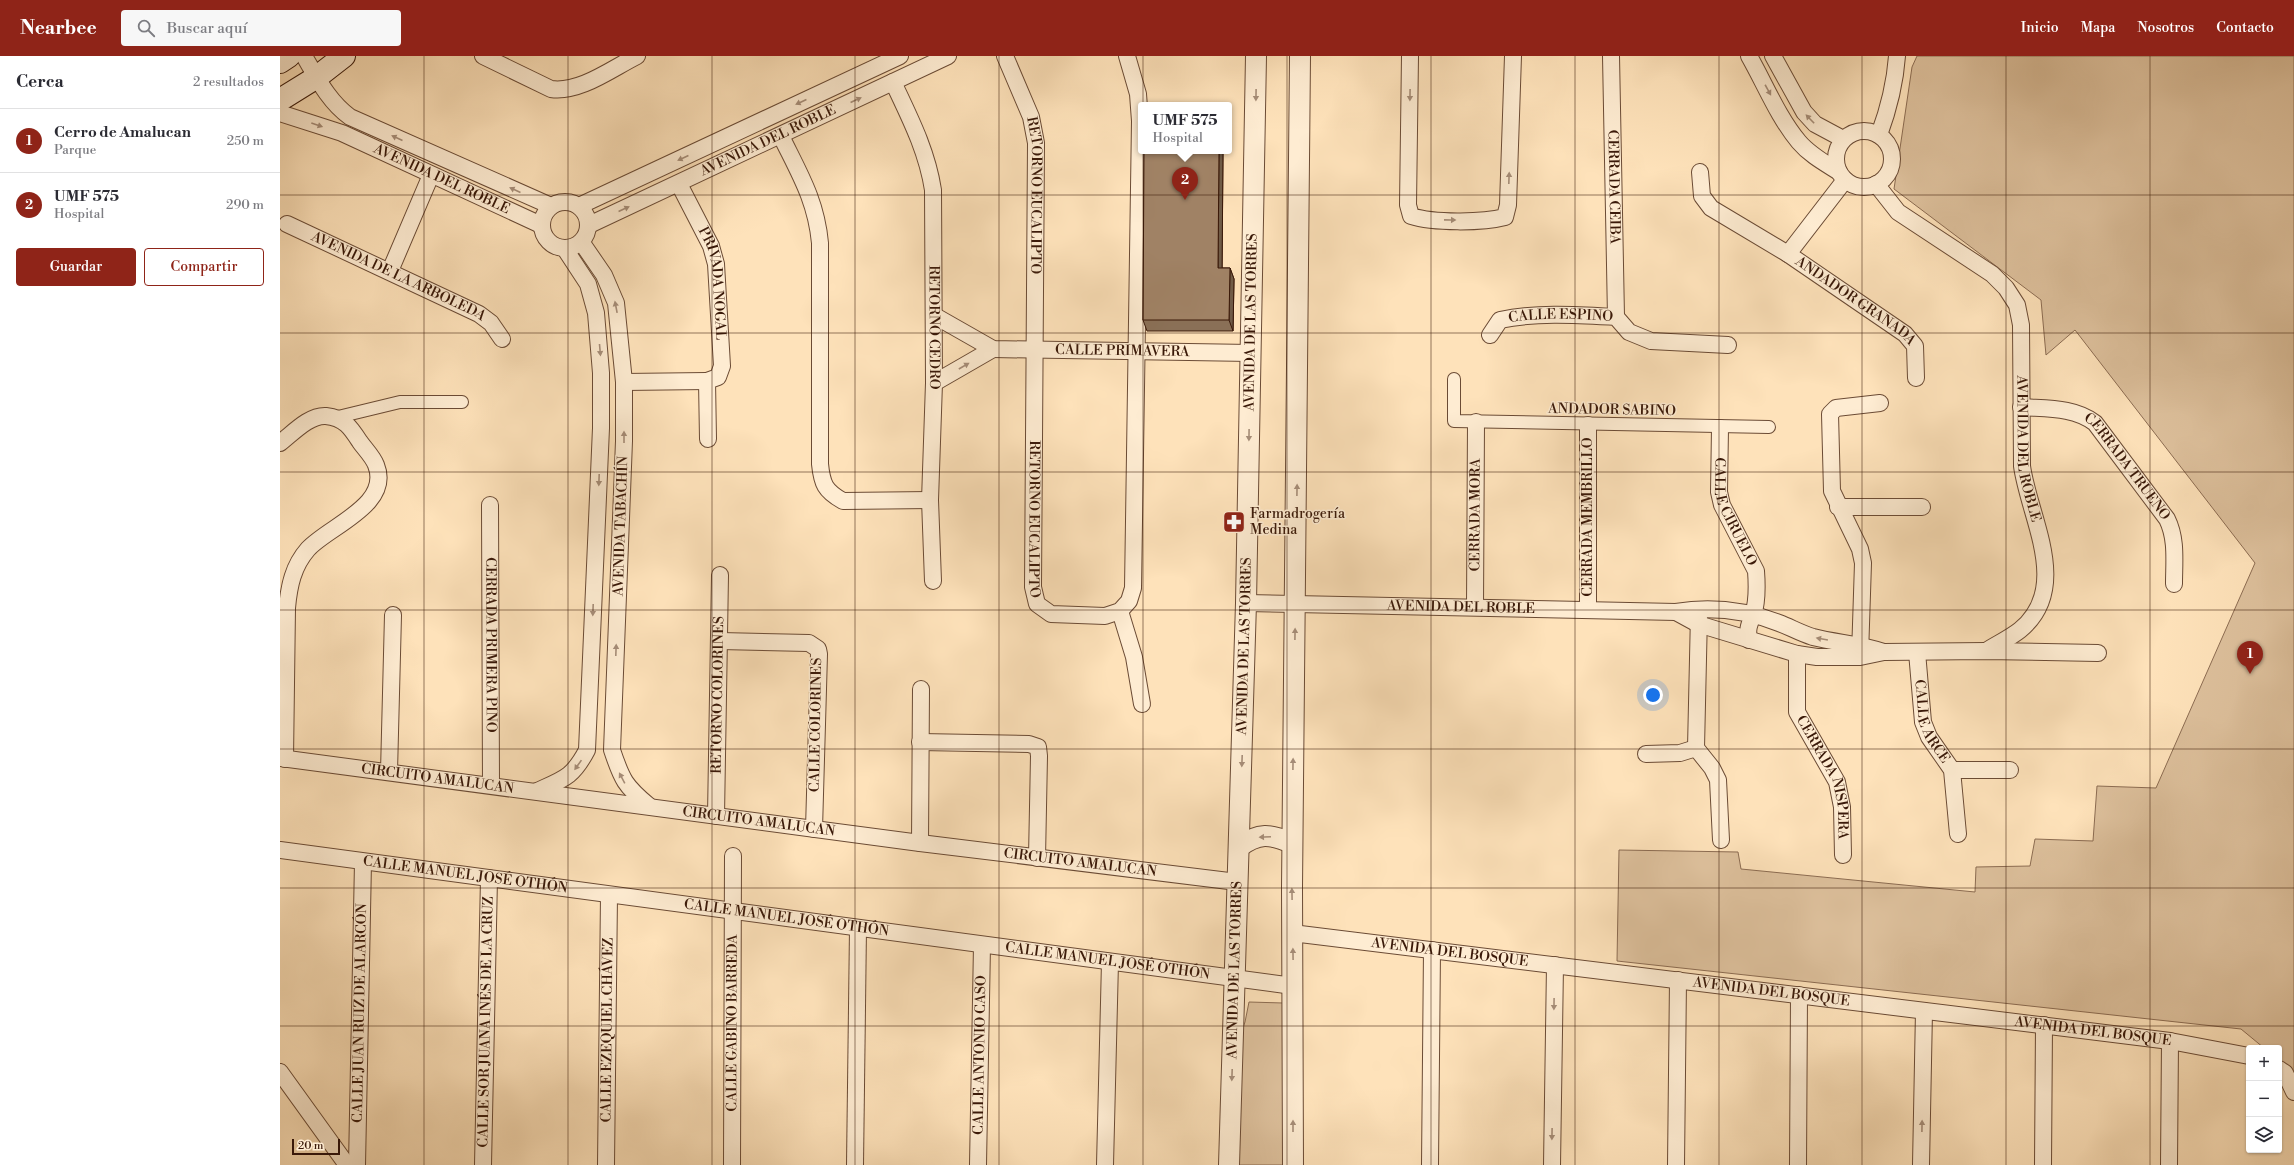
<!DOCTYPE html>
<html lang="es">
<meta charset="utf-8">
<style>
body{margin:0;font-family:"Libre Bodoni",serif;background:#f7f7f7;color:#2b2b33}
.controls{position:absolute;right:12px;bottom:12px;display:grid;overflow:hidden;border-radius:4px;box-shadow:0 1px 3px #0004}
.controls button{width:36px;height:36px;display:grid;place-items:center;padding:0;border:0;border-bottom:1px solid #e1e1e2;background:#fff;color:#2b2b33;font:20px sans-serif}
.scale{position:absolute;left:12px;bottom:10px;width:48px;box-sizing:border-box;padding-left:4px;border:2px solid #3a1909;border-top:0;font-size:11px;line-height:14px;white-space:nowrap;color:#3a1909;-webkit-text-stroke:3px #feecd2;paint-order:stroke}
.you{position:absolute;left:1373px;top:639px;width:14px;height:14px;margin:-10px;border:3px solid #fff;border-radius:50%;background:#1a73e8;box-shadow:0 0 0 6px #1a73e833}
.badge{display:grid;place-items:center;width:26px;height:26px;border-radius:50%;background:#8f2418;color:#fff;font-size:13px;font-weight:700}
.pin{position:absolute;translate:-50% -33px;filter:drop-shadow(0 1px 2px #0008)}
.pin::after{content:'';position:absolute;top:21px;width:14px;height:12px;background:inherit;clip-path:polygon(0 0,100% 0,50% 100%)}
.popup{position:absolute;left:858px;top:46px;width:94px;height:52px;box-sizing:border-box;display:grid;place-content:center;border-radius:4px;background:#fff;filter:drop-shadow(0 1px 3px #0005);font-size:13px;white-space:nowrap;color:#7c7c81}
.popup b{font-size:15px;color:#2b2b33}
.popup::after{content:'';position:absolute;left:50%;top:100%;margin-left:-8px;border:8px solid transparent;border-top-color:#fff}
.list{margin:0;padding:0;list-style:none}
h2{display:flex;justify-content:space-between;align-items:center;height:52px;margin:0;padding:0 16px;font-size:17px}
h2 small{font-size:13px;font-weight:400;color:#7c7c81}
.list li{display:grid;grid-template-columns:26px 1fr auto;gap:12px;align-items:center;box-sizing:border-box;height:64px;padding:0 16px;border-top:1px solid #e1e1e2}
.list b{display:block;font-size:15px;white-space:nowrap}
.list p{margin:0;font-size:13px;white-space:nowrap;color:#7c7c81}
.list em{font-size:13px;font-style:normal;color:#7c7c81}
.actions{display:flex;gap:8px;padding:12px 16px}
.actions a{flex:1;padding:9px 0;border:1px solid #8f2418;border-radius:4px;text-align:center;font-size:14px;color:#8f2418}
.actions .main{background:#8f2418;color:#fff}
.icon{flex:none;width:22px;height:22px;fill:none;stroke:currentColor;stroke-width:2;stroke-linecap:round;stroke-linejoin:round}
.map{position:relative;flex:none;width:2014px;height:1109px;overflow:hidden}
header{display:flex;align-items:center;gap:24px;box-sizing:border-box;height:56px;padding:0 20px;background:#8f2418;color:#fff}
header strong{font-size:19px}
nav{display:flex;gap:22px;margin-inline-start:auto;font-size:14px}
.search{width:280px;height:36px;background:#f7f7f7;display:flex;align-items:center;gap:10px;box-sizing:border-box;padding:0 14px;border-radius:4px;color:#7c7c81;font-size:15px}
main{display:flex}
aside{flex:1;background:#fff}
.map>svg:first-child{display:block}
</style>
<header>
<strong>Nearbee</strong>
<div class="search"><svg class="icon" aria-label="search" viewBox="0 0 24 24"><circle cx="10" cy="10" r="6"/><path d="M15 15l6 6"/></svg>Buscar aquí</div>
<nav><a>Inicio</a><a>Mapa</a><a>Nosotros</a><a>Contacto</a></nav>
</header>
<main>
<aside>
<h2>Cerca<small>2 resultados</small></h2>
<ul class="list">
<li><span class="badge">1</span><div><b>Cerro de Amalucan</b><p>Parque</p></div><em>250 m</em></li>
<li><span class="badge">2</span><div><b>UMF 575</b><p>Hospital</p></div><em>290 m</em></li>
</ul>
<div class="actions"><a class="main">Guardar</a><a>Compartir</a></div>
</aside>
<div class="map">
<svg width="2014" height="1109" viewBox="0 0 2014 1109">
<rect width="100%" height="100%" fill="#fee2ba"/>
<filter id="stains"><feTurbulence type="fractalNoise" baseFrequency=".005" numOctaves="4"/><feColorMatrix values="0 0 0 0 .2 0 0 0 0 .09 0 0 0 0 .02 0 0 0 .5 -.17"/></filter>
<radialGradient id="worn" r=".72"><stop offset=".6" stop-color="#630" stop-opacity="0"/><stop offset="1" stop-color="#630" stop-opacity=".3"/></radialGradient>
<path fill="#ddc09c" stroke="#8c6c52" d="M 1637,0 L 2014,0 L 2014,1017 L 1999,1005 L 1999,992 L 1984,992 L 1961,973 L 1337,905 L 1339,794 L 1458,796 L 1461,813 L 1695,836 L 1696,811 L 1750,810 L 1755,783 L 1813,785 L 1817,730 L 1876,732 L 1975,507 L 1795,274 L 1766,299 L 1761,244 L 1614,133 L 1632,11 Z
M 969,946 L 1003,947 L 1006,1109 L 958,1109 L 959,983 L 965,966 Z"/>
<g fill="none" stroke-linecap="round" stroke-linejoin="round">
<g stroke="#6b4b35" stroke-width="14">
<path id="pedestrian" d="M 1174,323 L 1174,365 L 1489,371
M 58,361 L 120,346 L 182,346"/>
</g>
<g stroke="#6b4b35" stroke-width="18">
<g id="minor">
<path d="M 24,0 C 37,22 49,46 70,61 L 271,150"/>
<path d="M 203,0 L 271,33 C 300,37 331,13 357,0"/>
<path id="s1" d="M 725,0 L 751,61 L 756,87 L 753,531 L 757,548 L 771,558 L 825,560 L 840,555 L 849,545 L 853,532 L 860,65 L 858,38 L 847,0"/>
<path d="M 1130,0 L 1128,149 L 1131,160 C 1153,167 1202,167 1225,161 L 1228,149 L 1233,0"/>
<path id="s2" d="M 1331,0 L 1336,261"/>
<path d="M 1469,0 C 1485,28 1498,61 1519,86 C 1530,99 1545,107 1559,116"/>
<path d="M 1493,0 L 1524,56 L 1535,68 L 1563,83"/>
<path id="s3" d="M 613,26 C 630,62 647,95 653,134 L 654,327 L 650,444 L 653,525"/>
<path id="s4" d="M 0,57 L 62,77 L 261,169"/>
<circle cx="1584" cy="103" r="28"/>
<path d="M 1599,79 C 1609,52 1615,28 1617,0"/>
<path d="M 501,80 C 519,117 536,144 540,187 L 540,408 C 542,428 545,435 563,445 L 650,444"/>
<path id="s5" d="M 1420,116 L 1422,140 L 1431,152 L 1508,198 L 1625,278 L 1635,290 L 1636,322"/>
<path id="s6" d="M 399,128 L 431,190 L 436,208 L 442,310 L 438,321 L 427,325 L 428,383"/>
<path id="s7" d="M 1596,128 L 1618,156 L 1712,218 L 1726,232 L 1737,249 L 1741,269 L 1742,410 C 1749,462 1792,531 1740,574 C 1730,582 1717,588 1706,595"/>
<circle cx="285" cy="169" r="23"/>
<path d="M 299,150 L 620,0"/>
<path id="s8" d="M 7,168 L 199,258 L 211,267 L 222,283"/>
<path id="s9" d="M 309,169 L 668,0"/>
<path d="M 302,187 L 324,219 L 336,247 L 344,326 L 344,385 L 332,694 C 342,724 345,730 369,750"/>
<path d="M 1508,198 L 1565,124"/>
<path d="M 110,215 L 151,119"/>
<path id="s10" d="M 655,260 L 713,293 L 971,297"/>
<path id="s11" d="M 1210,279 L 1220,264 C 1257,256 1299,259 1336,261 L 1349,276 L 1371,285 L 1448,289"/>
<path d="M 344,326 L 427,325"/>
<path d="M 654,327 L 713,293"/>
<path id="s12" d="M 1741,351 C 1767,353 1794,351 1815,367 L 1887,463 C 1897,483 1894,506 1894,528"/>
<path d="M 1308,369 L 1308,553"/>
<path id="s13" d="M 1440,372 L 1439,436 L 1442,449 L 1476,515 C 1477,528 1477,547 1473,559 C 1469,569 1467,573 1469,584"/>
<path d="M 0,387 C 13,377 29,359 46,360 C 65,362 71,372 80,386 C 85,393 93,401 96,409 C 112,449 49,470 28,493 C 13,510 9,530 7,552 L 5,703"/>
<path id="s14" d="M 210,449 L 211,729"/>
<path d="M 1558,451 L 1642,451"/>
<path id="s15" d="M 966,547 L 1396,556 C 1432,550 1465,554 1499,567 C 1510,571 1520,577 1533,581 C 1556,587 1580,588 1604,596"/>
<path id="s16" d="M 1195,551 L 1196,366"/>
<path d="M 840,555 L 854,601 L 862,648"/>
<path d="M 1396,556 L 1418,568 L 1517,598 L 1537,601 L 1580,601 L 1604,596 L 1706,595 L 1818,597"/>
<path d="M 1419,558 L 1416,692 L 1432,712 L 1438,724 L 1441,784"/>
<path d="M 440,585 L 529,587 L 538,593 L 539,598 L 534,773"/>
<path id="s17" d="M 1637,596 L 1643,666 L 1649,681 L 1672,714 L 1678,778"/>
<path id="s18" d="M 1517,598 L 1517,656 L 1557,726 L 1562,751 L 1563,799"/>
<path d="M 1580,599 L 1583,507 L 1580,493 L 1552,435 L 1550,358 L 1556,352 L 1600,347"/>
<path d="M 640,686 L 749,688 L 758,691 L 759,700 L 757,802"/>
<path d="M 1366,698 L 1400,697 L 1416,692"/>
<path id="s19" d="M 0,702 L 640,787 L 957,826"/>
<path d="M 1672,714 L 1730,714"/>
<path d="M 109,716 L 113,559"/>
<path d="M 257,735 C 284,723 293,721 307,694 L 321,372 L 321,317 L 316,257 L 308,228 L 285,193"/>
<path id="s20" d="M 436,760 L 440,519"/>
<path d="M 640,787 L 641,633"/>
<path id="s21" d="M 0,794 L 1013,930"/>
<path id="s22" d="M 1012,877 L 1890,985 L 1969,1000"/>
<path d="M 1999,1013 L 2005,1017 L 2014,1036"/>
<path d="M 0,1016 L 67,1109"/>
<path id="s23" d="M 77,1109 L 83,806"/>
<path id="s24" d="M 203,1109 L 209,822"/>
<path id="s25" d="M 326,1109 L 329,839"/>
<path id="s26" d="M 452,1109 L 453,800"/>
<path d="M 575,1109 L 578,872"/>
<path id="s27" d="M 698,1109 L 702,889"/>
<path d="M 825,1109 L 830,906"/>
<path d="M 1150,1109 L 1152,894"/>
<path d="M 1272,1109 L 1275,909"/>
<path d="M 1396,1109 L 1398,924"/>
<path d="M 1518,1109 L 1519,939"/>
<path d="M 1641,1109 L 1644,955"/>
<path d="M 1763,1109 L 1764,969"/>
<path d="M 1889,1109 L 1890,985"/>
</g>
</g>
<g stroke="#6b4b35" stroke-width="22">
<g id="tertiary">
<path d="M 959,791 C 979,776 990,778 1012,787"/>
<path id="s28" d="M 949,1109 L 966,547 L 976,0"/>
<path d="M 1013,1109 L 1012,831 L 1020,0"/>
</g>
</g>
<g stroke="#3a1909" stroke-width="24">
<path id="secondary" d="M 0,6 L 9,0
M 0,44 L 37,21 L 64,0"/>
</g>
<use href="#pedestrian" stroke="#feecd2" stroke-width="12"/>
<use href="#minor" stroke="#feecd2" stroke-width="16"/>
<use href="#tertiary" stroke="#feecd2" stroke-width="20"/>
<use href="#secondary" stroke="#feecd2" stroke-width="22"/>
</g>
<path fill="#8a7057" stroke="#3a1909" d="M 864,95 L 943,95 L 942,212 L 950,212 L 954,223 L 953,275 L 867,275 L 863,264 Z"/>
<path fill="#705b47" stroke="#3a1909" d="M 939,95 L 943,95 L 942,223 L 938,212 Z
M 950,212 L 954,223 L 953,275 L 949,264 Z"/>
<path fill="#a08265" stroke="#3a1909" d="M 864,95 L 939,95 L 938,212 L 950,212 L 949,264 L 863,264 Z"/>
<defs><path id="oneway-solid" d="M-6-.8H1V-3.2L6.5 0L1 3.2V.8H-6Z"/></defs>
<g fill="#a68d78">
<use href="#oneway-solid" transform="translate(1488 34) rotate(61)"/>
<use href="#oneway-solid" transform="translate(976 39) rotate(91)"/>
<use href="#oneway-solid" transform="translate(1130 39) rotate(91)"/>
<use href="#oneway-solid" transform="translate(576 44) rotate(-25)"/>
<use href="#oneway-solid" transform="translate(521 46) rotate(155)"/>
<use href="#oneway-solid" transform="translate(1530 63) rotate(-134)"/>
<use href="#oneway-solid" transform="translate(37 69) rotate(19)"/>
<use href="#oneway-solid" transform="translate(117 82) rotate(-156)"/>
<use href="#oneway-solid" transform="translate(403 102) rotate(155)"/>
<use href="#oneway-solid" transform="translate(1229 122) rotate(-88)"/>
<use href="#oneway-solid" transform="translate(235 134) rotate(-156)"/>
<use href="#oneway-solid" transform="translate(344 153) rotate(-25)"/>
<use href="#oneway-solid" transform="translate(1170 164) rotate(1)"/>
<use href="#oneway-solid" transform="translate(336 251) rotate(-101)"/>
<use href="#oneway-solid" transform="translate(320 294) rotate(85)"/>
<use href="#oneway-solid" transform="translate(684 310) rotate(-30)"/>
<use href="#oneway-solid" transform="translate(969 379) rotate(91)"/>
<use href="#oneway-solid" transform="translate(344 381) rotate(-90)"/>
<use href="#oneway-solid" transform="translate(319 424) rotate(92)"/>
<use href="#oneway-solid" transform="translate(1017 434) rotate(-89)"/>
<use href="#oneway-solid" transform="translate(313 554) rotate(92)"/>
<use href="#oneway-solid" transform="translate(1015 578) rotate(-89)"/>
<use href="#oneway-solid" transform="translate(1542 583) rotate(-170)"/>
<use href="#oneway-solid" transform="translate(336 594) rotate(-88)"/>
<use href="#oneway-solid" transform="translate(962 705) rotate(92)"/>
<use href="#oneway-solid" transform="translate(1013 708) rotate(-89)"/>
<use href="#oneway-solid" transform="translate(298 709) rotate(125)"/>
<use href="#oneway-solid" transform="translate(342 722) rotate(-118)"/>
<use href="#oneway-solid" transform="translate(985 781) rotate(178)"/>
<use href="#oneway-solid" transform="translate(1012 838) rotate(-91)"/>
<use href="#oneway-solid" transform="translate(1013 898) rotate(-91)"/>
<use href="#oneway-solid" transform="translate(1274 948) rotate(91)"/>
<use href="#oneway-solid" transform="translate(952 1019) rotate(92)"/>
<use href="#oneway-solid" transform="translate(1013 1070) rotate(-90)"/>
<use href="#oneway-solid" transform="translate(1642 1070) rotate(-89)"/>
<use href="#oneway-solid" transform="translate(1272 1078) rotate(91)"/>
</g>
<path fill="none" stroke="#3a1909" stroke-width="1" stroke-opacity="0.55" d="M 144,0 L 144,1109M 288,0 L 288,1109M 432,0 L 432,1109M 575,0 L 575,1109M 719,0 L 719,1109M 863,0 L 863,1109M 1007,0 L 1007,1109M 1151,0 L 1151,1109M 1295,0 L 1295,1109M 1439,0 L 1439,1109M 1582,0 L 1582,1109M 1726,0 L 1726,1109M 1870,0 L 1870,1109M 0,139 L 2014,139M 0,277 L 2014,277M 0,416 L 2014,416M 0,554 L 2014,554M 0,693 L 2014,693M 0,832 L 2014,832M 0,970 L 2014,970"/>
<defs>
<g id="pharmacy-square" transform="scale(1.15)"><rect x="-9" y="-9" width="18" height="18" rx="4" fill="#8f2418" stroke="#feecd2"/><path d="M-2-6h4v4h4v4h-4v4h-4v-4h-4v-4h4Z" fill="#fff"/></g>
</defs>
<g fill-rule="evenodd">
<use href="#pharmacy-square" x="954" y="466"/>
</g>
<g text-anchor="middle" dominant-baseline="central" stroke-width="3" stroke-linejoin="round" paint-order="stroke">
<g font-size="14" fill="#3a1909" stroke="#feecd2">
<text stroke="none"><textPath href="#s9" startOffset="198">AVENIDA DEL ROBLE</textPath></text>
<text stroke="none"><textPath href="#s4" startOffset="175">AVENIDA DEL ROBLE</textPath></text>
<text stroke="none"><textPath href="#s2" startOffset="131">CERRADA CEIBA</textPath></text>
<text stroke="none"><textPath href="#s1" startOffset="145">RETORNO EUCALIPTO</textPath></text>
<text stroke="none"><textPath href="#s8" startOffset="123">AVENIDA DE LA ARBOLEDA</textPath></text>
<text stroke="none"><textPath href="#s6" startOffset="107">PRIVADA NOGAL</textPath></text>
<text stroke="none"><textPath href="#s5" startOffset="211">ANDADOR GRANADA</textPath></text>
<text stroke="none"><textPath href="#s11" startOffset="79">CALLE ESPINO</textPath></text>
<text stroke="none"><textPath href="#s28" startOffset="843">AVENIDA DE LAS TORRES</textPath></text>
<text stroke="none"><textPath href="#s3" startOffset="253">RETORNO CEDRO</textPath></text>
<text stroke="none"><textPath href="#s10" startOffset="196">CALLE PRIMAVERA</textPath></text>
<text transform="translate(1332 354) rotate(1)">ANDADOR SABINO</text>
<text stroke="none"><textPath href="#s7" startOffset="333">AVENIDA DEL ROBLE</textPath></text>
<text stroke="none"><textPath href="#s12" startOffset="131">CERRADA TRUENO</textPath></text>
<text stroke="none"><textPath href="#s13" startOffset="87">CALLE CIRUELO</textPath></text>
<text stroke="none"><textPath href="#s16" startOffset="92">CERRADA MORA</textPath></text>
<text transform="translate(1308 461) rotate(-90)">CERRADA MEMBRILLO</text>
<text stroke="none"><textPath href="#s1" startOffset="469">RETORNO EUCALIPTO</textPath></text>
<text transform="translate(341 470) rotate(-88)">AVENIDA TABACHÍN</text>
<text stroke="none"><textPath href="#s15" startOffset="215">AVENIDA DEL ROBLE</textPath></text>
<text stroke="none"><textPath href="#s14" startOffset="140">CERRADA PRIMERA PINO</textPath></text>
<text stroke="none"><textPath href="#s28" startOffset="519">AVENIDA DE LAS TORRES</textPath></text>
<text stroke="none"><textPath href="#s20" startOffset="121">RETORNO COLORINES</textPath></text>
<text stroke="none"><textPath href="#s17" startOffset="72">CALLE ARCE</textPath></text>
<text transform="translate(536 669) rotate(-89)">CALLE COLORINES</text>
<text stroke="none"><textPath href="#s19" startOffset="159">CIRCUITO AMALUCAN</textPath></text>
<text stroke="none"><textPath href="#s18" startOffset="130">CERRADA NISPERA</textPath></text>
<text stroke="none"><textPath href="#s19" startOffset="483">CIRCUITO AMALUCAN</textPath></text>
<text stroke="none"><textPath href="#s19" startOffset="807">CIRCUITO AMALUCAN</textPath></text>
<text stroke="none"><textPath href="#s21" startOffset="187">CALLE MANUEL JOSÉ OTHÓN</textPath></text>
<text stroke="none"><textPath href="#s21" startOffset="511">CALLE MANUEL JOSÉ OTHÓN</textPath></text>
<text stroke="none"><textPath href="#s22" startOffset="159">AVENIDA DEL BOSQUE</textPath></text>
<text stroke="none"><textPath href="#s21" startOffset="835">CALLE MANUEL JOSÉ OTHÓN</textPath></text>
<text stroke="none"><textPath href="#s28" startOffset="195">AVENIDA DE LAS TORRES</textPath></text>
<text stroke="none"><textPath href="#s22" startOffset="483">AVENIDA DEL BOSQUE</textPath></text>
<text stroke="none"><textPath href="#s23" startOffset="152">CALLE JUAN RUIZ DE ALARCÓN</textPath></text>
<text stroke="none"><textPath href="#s24" startOffset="143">CALLE SOR JUANA INÉS DE LA CRUZ</textPath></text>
<text stroke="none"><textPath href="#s26" startOffset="142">CALLE GABINO BARREDA</textPath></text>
<text stroke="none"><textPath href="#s25" startOffset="135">CALLE EZEQUIEL CHÁVEZ</textPath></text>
<text stroke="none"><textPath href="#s22" startOffset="807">AVENIDA DEL BOSQUE</textPath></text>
<text stroke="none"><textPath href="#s27" startOffset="110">CALLE ANTONIO CASO</textPath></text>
</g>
<g font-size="14" fill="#3a1909" stroke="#feecd2" text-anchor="start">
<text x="970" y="458">Farmadrogería<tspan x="970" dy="16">Medina</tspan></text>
</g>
</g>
<rect width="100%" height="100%" filter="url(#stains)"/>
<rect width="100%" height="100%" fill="url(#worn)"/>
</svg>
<div class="controls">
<button>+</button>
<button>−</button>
<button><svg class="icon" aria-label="layers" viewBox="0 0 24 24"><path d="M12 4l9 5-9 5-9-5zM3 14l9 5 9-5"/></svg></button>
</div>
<div class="scale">20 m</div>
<div class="you"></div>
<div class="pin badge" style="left:1970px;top:618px">1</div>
<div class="pin badge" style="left:905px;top:144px">2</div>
<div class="popup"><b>UMF 575</b>Hospital</div>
</div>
</main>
